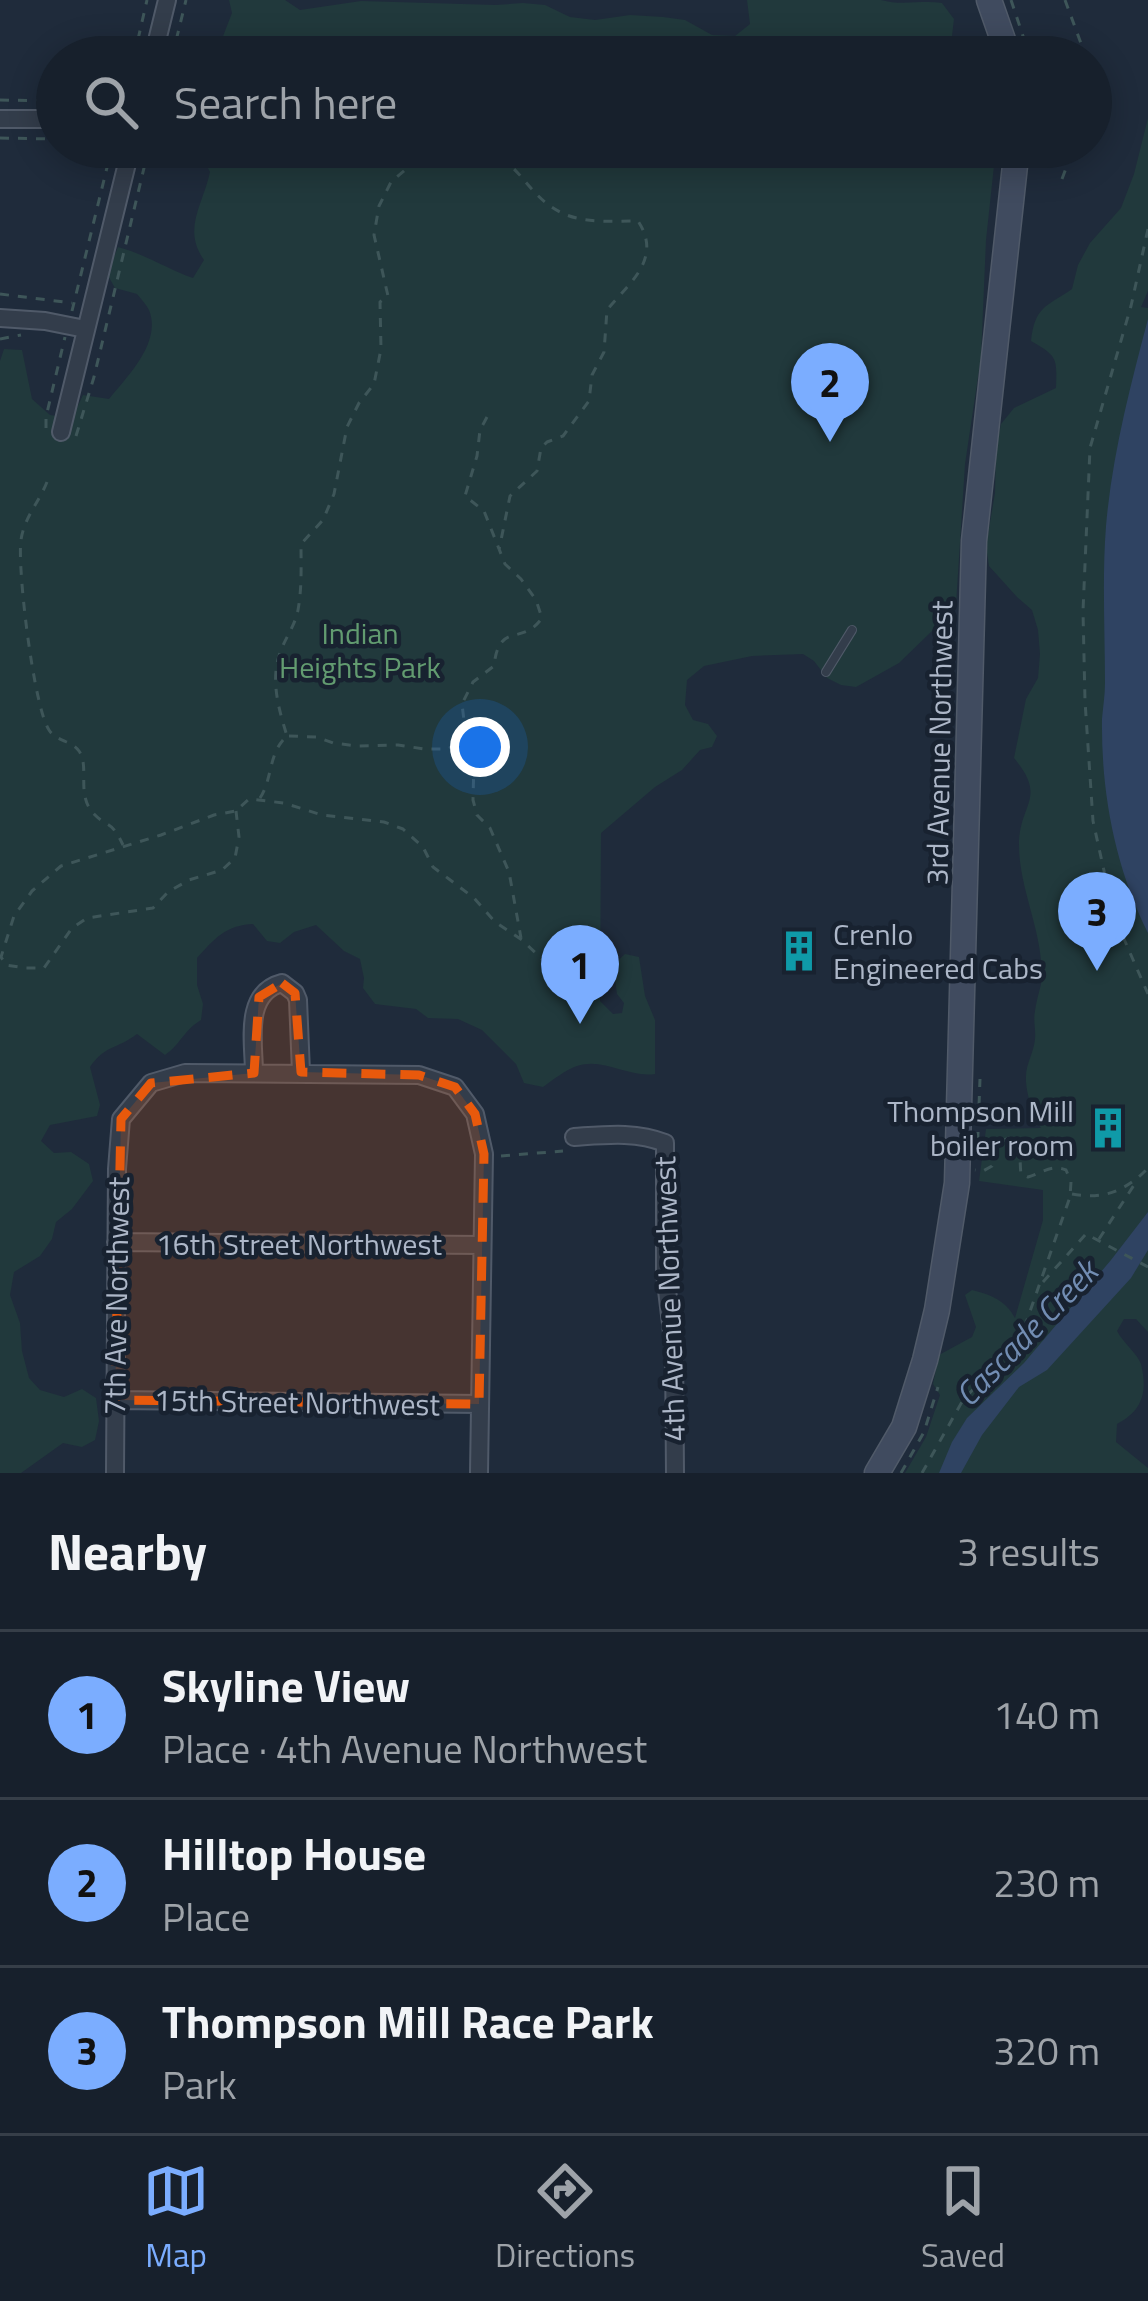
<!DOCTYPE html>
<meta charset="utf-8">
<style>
body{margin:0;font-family:"Titillium Web",sans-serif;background:#202834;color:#f1f3f6}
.you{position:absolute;left:480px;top:747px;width:42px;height:42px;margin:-30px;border:9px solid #fff;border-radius:50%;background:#1a73e8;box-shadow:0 0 0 18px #1a73e833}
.badge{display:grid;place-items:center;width:78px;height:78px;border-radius:50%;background:#7badff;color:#111;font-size:39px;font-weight:700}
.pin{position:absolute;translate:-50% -99px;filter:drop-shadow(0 3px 6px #0008)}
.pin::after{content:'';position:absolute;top:63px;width:42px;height:36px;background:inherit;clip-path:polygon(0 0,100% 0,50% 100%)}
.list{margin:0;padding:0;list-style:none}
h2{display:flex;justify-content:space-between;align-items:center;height:156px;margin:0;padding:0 48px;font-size:51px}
h2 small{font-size:39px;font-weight:400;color:#9ea3a9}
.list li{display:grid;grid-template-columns:78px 1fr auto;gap:36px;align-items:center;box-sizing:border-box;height:168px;padding:0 48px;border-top:3px solid #363e48}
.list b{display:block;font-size:45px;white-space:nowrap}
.list p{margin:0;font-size:39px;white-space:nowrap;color:#9ea3a9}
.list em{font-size:39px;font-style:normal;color:#9ea3a9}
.icon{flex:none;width:66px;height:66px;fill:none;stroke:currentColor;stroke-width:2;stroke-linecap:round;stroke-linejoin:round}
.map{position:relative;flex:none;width:1148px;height:1473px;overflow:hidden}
.search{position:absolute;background:#17202c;box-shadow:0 6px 30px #0003;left:36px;right:36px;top:36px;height:132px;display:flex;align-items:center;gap:30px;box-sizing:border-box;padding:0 42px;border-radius:66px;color:#9ea3a9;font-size:45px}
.sheet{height:660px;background:#17202c}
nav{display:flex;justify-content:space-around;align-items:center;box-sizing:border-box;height:168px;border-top:3px solid #363e48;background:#17202c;font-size:33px;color:#9ea3a9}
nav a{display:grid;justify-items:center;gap:6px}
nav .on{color:#7badff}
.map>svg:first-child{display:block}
</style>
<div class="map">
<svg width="1148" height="1473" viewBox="0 0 1148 1473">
<rect width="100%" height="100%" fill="#1f2b3b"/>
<path fill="#21393c" d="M 229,0 L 285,0 L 300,10 L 361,1 L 496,5 L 523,3 L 545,5 L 570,17 L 595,20 L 630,15 L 663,17 L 685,20 L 712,35 L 735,36 L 750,24 L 747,0 L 881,0 C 901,6 921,0 942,3 L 954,19 L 952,36 L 972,57 L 215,57 L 232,13 Z
M 1148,118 L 1148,291 L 1141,307 L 1148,308 L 1148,1332 L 1136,1319 L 1124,1319 L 1117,1331 C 1124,1344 1137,1353 1141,1364 C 1148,1393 1142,1411 1117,1424 L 1116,1442 L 1148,1468 L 1148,1473 L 905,1473 L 926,1437 L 940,1395 L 933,1384 L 939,1355 L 972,1337 L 976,1327 L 965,1295 L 972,1290 C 992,1295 1006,1301 1015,1318 L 1043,1220 L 1043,1190 L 979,1181 L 986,1129 L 1041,1128 C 1033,1117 1025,1090 1026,1076 C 1026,1064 1034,1052 1035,1039 C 1036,1030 1033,1020 1035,1011 C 1036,1002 1039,993 1041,984 C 1046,937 1019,892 1019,845 C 1019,803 1048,799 1014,758 L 1026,699 L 1038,678 L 1040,654 L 1038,630 L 1032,610 L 1017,597 L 989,566 L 986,546 L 995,493 L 996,447 L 1001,424 L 1014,408 L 1056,388 C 1057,359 1058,356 1031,341 C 1035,306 1046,307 1072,289 L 1078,265 L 1090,243 L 1121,208 L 1134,174 Z
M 197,147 L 996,147 L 986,240 L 981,357 L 965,464 L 956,605 L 948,626 L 933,630 L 899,663 L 856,687 L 841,685 L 827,678 L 814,661 L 803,654 L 752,656 L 704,666 L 687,680 L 685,705 L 693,720 L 708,724 L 717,736 L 712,747 L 700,750 L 682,770 L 655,787 L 601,833 L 600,1001 L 613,1014 L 622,1013 L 624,1003 L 617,994 L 613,965 L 625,954 L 639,957 L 645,996 L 655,1020 L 655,1074 C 628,1078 604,1057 577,1066 C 565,1070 553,1080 543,1087 L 524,1083 L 516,1064 L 482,1030 L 458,1019 L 428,1018 L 416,1009 L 375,1004 L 363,988 L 364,978 L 360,959 L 344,951 L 316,925 L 294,932 L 280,943 L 267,941 L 253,924 C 226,925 214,939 197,958 L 197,985 L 203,1004 L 201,1020 C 184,1030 180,1045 165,1055 L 137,1034 C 116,1050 106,1044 90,1067 L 100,1105 L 97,1116 L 50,1125 L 41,1141 L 54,1153 L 71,1152 L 89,1164 L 93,1181 L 72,1209 L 56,1222 L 52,1239 L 40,1256 L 14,1272 L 10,1295 L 20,1323 L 22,1351 L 29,1378 L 40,1390 L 64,1397 L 82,1389 L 96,1398 L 99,1421 L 95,1440 L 82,1447 L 63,1443 L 21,1473 L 0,1473 L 0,361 L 4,349 L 22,350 L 32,399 L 50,415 L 72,418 L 83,395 L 109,399 C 128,376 162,342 149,310 C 146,304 141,299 137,294 L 115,288 L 107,274 L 118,247 C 145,254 167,269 193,278 L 204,260 C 182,229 203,205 210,172 Z"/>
<path fill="#2f4362" d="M 1148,319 L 1148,933 C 1115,867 1101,793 1102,719 C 1103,707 1105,695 1105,683 C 1105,631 1102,578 1106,526 C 1112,456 1130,387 1148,319 Z
M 1148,1212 L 1148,1250 L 1131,1278 L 1047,1370 L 1019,1387 L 982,1435 L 961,1473 L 939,1473 L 952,1442 L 967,1418 L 1024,1363 L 1111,1260 Z"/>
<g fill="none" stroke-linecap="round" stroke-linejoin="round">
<g stroke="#505a69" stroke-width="10">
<path id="lane" d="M 826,672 L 852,630"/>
</g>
<g stroke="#505a69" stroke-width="20">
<path id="street" d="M 153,57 L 167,0
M 0,119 L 57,119
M 0,318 L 45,321 L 85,329
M 61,432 L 131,147
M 254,1073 C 254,1043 243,993 282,983 L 295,993 L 298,1000 L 301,1072
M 574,1137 C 604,1135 636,1131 665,1143 L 665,1273 L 674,1349 L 675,1473
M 116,1242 L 482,1245
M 115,1400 L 479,1404
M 115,1473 L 117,1169 L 121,1119 L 151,1083 L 185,1073 L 419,1075 L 455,1087 L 475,1114 L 484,1154 L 479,1473"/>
</g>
<g stroke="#505a69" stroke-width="27">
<path id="secondary" d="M 989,0 L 1009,57
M 877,1473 L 904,1427 L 925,1360 L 937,1310 L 957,1183 L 974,541 L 1017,147"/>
</g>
<path stroke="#3e5659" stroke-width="3" stroke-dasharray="9 9" stroke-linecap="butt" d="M 1011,0 L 1030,57
M 1065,0 L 1086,57
M 134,57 L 147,0
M 172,57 L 186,0
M 0,100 L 57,101
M 0,138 L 57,139
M 466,147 C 521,153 520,191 560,212 C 583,224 613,221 638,221 C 663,259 629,283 607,310 L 604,352 L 592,375 L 589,401 L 563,436 L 547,442 L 541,448 L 537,471 L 510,496 L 499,550
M 1062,179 L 1074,147
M 1148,229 L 1131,306 L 1090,448 L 1083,611 L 1085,701 L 1093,821 L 1114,916 L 1148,994
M 0,294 L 72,303
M 72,311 L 112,147
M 0,339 L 21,335
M 487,417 L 480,430 L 477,456 L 465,496 L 484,511 L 505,564 L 521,579 L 536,600 L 542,618 C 522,647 499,620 494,666 L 473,682 L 462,704 L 466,737 L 474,760 L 473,800 L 477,815 L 490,828 L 509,872 L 521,938
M 46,428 L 46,417 L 65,337
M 76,436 L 94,377 L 149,147
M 47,482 C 39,502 24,518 21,540 C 17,569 34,708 49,730 C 56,741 72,741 79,751 C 90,767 76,794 93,813 C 108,829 111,819 123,845
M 289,736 L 317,737 L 333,743 L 357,746 L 398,745 L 424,749 L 448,749 L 466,737
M 260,798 C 273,778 268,753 287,736 C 279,710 270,680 280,653 C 285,638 295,626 298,610 C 302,588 301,566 301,544 L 323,520 L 334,494 L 347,427 L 359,403 L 374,384 L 381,349 L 380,302 L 388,296 L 374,235 L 379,206 L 391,182 L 418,159 L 458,147
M 236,811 L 239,837 L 235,858 L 222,870 L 189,880 L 168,892 L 153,908 L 87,918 L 72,928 L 44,968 L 25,968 L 6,965 L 1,957 L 14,916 L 32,891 L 61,866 L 161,835 L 214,815 L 236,811 L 249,799 L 284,803 L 322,815 L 384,822 L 403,829 L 423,847 L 433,867 L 474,898 L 495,922 L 522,940 L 544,961 L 558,981 L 579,1001 L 582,1011 L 579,1021
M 501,1156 L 563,1151
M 977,1159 L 980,1079
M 1072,1194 C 1103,1200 1126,1191 1148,1168
M 1099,1239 L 1136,1182
M 1043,1282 L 1086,1234 L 1148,1267
M 901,1473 L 924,1432 L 938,1387
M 922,1473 L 963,1400 L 1020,1340 L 1070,1197 L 1071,1182 L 1066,1170 C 1051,1164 1042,1173 1028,1177 L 1021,1174 C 1019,1159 1023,1146 1009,1138 C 993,1144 998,1153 992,1166 L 983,1171 L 975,1170"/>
<use href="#lane" stroke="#333d4b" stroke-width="8"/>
<use href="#street" stroke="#333d4b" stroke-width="16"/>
<use href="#secondary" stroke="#404b5f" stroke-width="24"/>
</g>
<path fill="#e8590c" fill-opacity="0.2" stroke="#e8590c" stroke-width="9" stroke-dasharray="24 15" stroke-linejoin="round" d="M 282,983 L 295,993 L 301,1072 L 419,1075 L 455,1087 L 475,1114 L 484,1154 L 479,1404 L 115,1400 L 121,1119 L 151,1083 L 254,1073 L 259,997 Z"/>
<defs>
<g id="building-bare" transform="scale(3.24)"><path d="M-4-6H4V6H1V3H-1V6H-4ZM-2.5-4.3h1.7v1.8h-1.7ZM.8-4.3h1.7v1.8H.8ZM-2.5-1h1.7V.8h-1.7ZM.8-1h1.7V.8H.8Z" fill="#0f9aa8" stroke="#182230" stroke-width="2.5" paint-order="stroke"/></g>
</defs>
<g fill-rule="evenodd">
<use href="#building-bare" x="799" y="951"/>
<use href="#building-bare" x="1108" y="1128"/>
</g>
<g text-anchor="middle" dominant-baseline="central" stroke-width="9" stroke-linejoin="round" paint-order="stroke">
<g font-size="30" fill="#629b70" stroke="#182230">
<text x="360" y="633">Indian<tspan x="360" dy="34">Heights Park</tspan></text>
</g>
<g font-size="30" fill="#adb7c8" stroke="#182230">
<text transform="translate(939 743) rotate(-89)">3rd Avenue Northwest</text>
<text x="299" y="1244">16th Street Northwest</text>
<text transform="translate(116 1296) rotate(-89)">7th Ave Northwest</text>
<text transform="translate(669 1299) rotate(-92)">4th Avenue Northwest</text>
<text transform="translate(297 1402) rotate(1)">15th Street Northwest</text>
</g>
<g font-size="30" fill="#adb7c8" stroke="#182230" text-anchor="start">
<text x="833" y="934">Crenlo<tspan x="833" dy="34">Engineered Cabs</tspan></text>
<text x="1074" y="1111" text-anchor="end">Thompson Mill<tspan x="1074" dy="34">boiler room</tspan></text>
</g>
<g font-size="33" font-style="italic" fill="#728db3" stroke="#182230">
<text transform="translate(1026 1333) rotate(-46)">Cascade Creek</text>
</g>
</g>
</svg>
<div class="you"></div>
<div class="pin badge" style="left:580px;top:1024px">1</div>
<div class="pin badge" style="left:830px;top:442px">2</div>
<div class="pin badge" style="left:1097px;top:971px">3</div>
<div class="search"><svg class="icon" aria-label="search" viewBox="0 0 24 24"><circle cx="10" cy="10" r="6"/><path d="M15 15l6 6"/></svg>Search here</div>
</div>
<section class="sheet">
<h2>Nearby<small>3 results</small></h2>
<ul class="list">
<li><span class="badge">1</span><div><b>Skyline View</b><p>Place · 4th Avenue Northwest</p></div><em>140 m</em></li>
<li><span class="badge">2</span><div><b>Hilltop House</b><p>Place</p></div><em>230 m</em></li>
<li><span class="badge">3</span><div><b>Thompson Mill Race Park</b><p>Park</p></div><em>320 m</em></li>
</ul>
</section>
<nav>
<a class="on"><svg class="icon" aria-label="map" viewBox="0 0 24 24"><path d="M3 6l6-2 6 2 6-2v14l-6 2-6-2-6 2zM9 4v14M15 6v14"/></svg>Map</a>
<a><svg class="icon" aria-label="directions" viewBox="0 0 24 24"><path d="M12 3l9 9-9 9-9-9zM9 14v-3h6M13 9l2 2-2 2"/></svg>Directions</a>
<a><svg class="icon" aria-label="saved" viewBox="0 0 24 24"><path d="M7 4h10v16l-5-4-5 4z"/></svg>Saved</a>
</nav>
